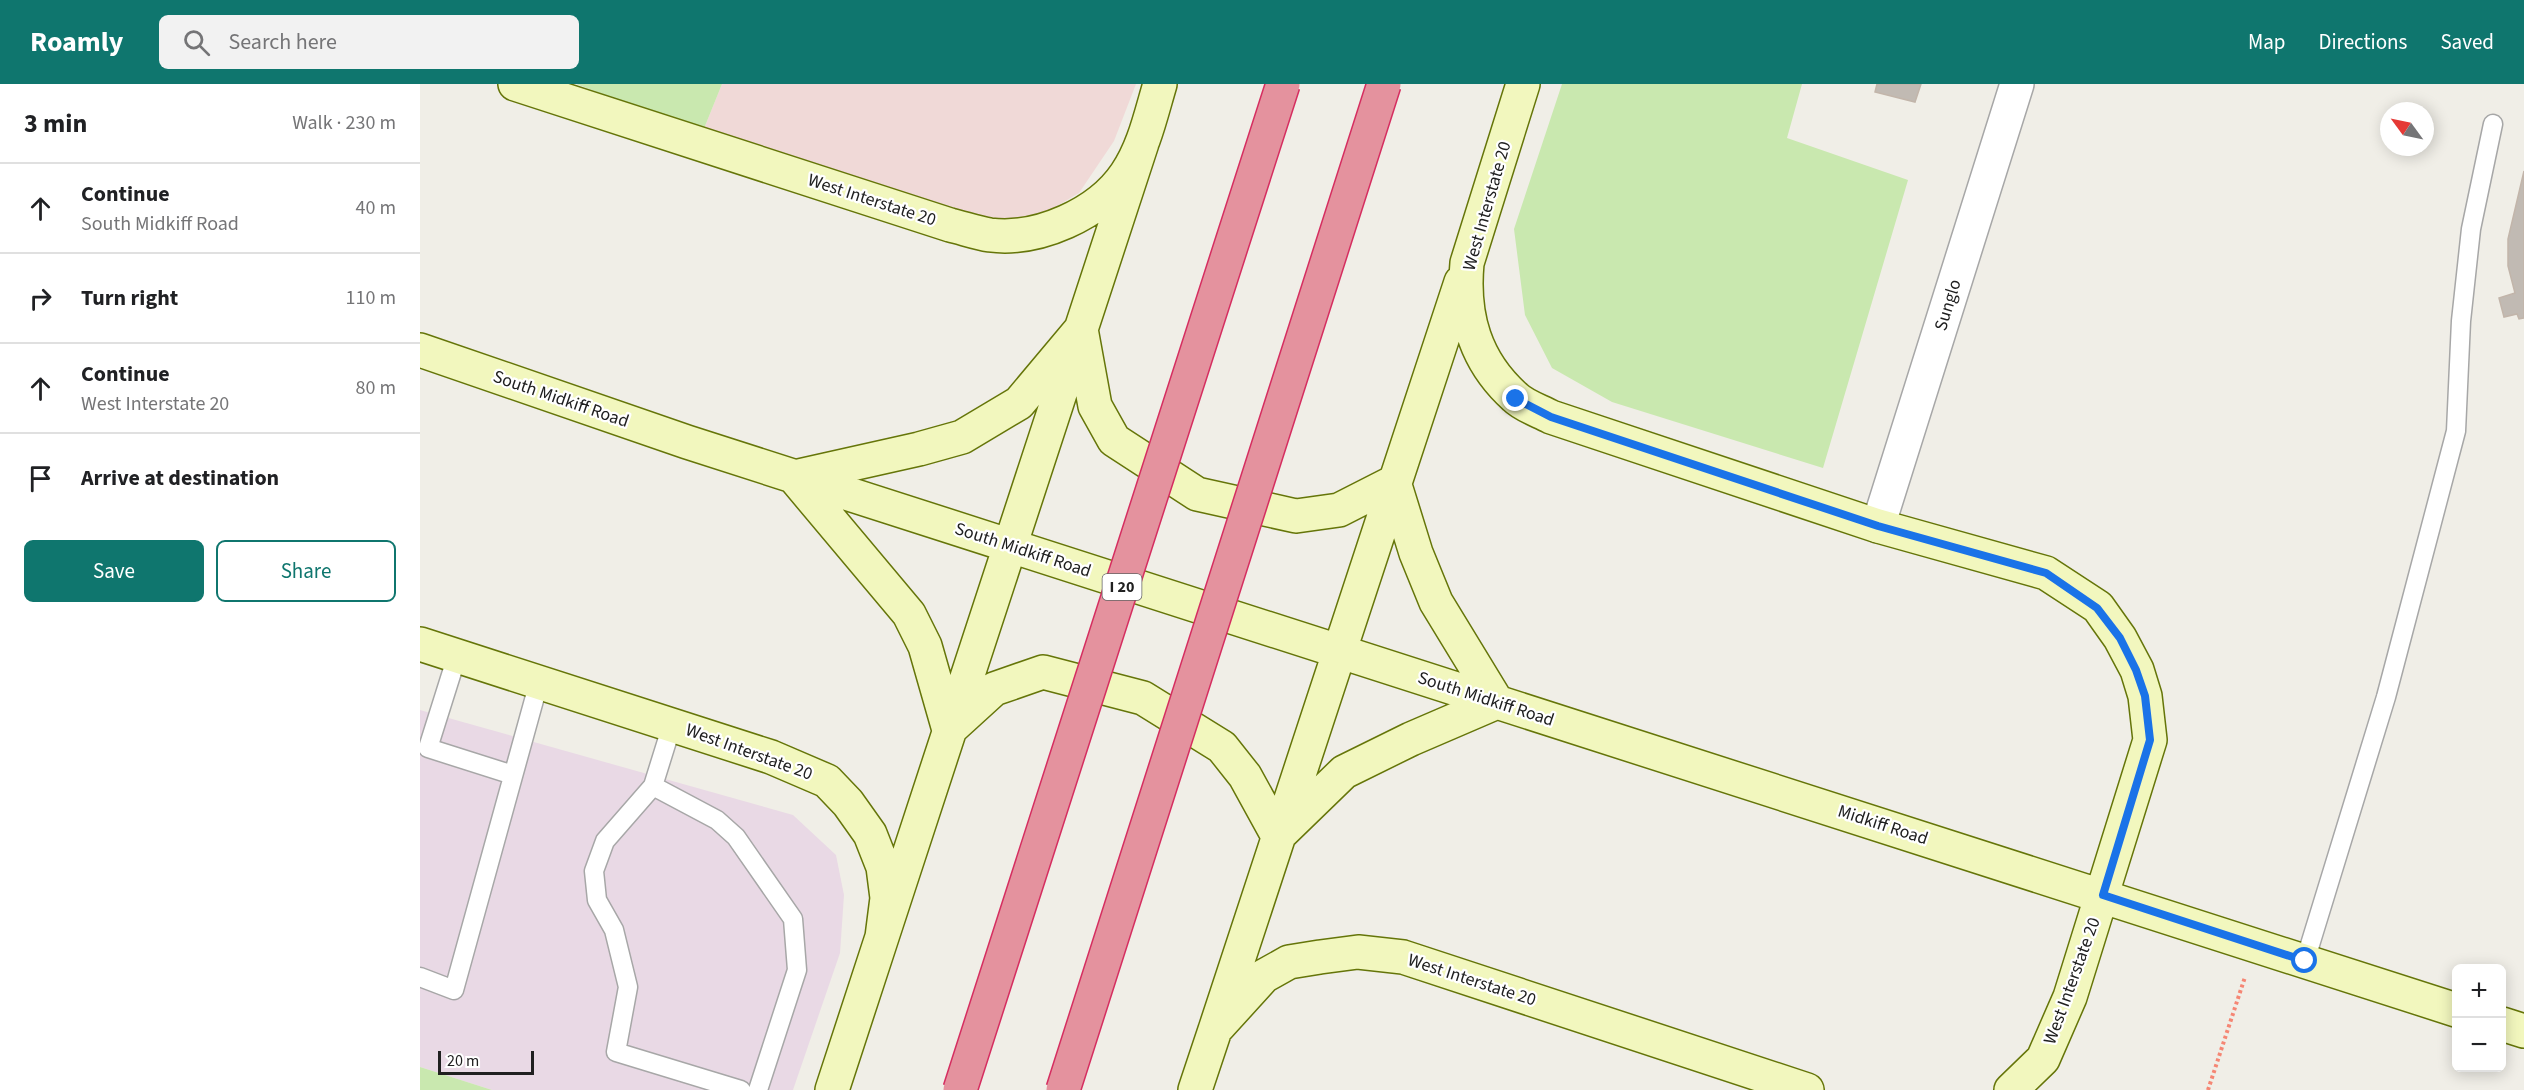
<!DOCTYPE html>
<meta charset="utf-8">
<style>
body{margin:0;font-family:"Source Sans 3",sans-serif;background:#f2f2f2;color:#202124}
.controls{position:absolute;right:18px;bottom:18px;display:grid;overflow:hidden;border-radius:9px;box-shadow:0 3px 15px #0003}
.controls button{width:54px;height:54px;display:grid;place-items:center;padding:0;border:0;border-bottom:2px solid #e0e0e0;background:#fff;color:#202124;font:30px sans-serif}
.compass{position:absolute;left:1960px;top:18px;width:54px;height:54px;border-radius:50%;background:#fff;box-shadow:0 3px 15px #0003;rotate:303deg}
.scale{position:absolute;left:18px;bottom:15px;width:96px;box-sizing:border-box;padding-left:6px;border:3px solid #202020;border-top:0;font-size:16px;line-height:21px;white-space:nowrap;color:#202020;-webkit-text-stroke:4px #fff;paint-order:stroke}
.stop{position:absolute;width:18px;height:18px;margin:-14px;border:4px solid #1a73e8;border-radius:50%;background:#fff}
.stop.end{background:#1a73e8;border-color:#fff;box-shadow:0 2px 6px #0008}
.list{margin:0;padding:0;list-style:none}
h2{display:flex;justify-content:space-between;align-items:center;height:78px;margin:0;padding:0 24px;font-size:26px}
h2 small{font-size:20px;font-weight:400;color:#757577}
.list li{display:grid;grid-template-columns:39px 1fr auto;gap:18px;align-items:center;box-sizing:border-box;height:90px;padding:0 24px;border-top:2px solid #e0e0e0}
.list b{display:block;font-size:22px;white-space:nowrap}
.list p{margin:0;font-size:20px;white-space:nowrap;color:#757577}
.list em{font-size:20px;font-style:normal;color:#757577}
.actions{display:flex;gap:12px;padding:18px 24px}
.actions a{flex:1;padding:14px 0;border:2px solid #0f766e;border-radius:9px;text-align:center;font-size:21px;color:#0f766e}
.actions .main{background:#0f766e;color:#fff}
.icon{flex:none;width:33px;height:33px;fill:none;stroke:currentColor;stroke-width:2;stroke-linecap:round;stroke-linejoin:round}
.map{position:relative;flex:none;width:2104px;height:1006px;overflow:hidden}
header{display:flex;align-items:center;gap:36px;box-sizing:border-box;height:84px;padding:0 30px;background:#0f766e;color:#fff}
header strong{font-size:28px}
nav{display:flex;gap:33px;margin-inline-start:auto;font-size:21px}
.search{width:420px;height:54px;background:#f2f2f2;display:flex;align-items:center;gap:15px;box-sizing:border-box;padding:0 21px;border-radius:9px;color:#757577;font-size:22px}
main{display:flex}
aside{flex:1;background:#fff}
.map>svg:first-child{display:block}
</style>
<header>
<strong>Roamly</strong>
<div class="search"><svg class="icon" aria-label="search" viewBox="0 0 24 24"><circle cx="10" cy="10" r="6"/><path d="M15 15l6 6"/></svg>Search here</div>
<nav><a>Map</a><a>Directions</a><a>Saved</a></nav>
</header>
<main>
<aside>
<h2>3 min<small>Walk · 230 m</small></h2>
<ul class="list">
<li><svg class="icon" aria-label="ahead" viewBox="0 0 24 24"><path d="M12 20V5M6 11l6-6 6 6"/></svg><div><b>Continue</b><p>South Midkiff Road</p></div><em>40 m</em></li>
<li><svg class="icon" aria-label="right" viewBox="0 0 24 24"><path d="M7 20v-9h11M14 6l5 5-5 5"/></svg><div><b>Turn right</b></div><em>110 m</em></li>
<li><svg class="icon" aria-label="ahead" viewBox="0 0 24 24"><path d="M12 20V5M6 11l6-6 6 6"/></svg><div><b>Continue</b><p>West Interstate 20</p></div><em>80 m</em></li>
<li><svg class="icon" aria-label="arrive" viewBox="0 0 24 24"><path d="M6 21V4h12l-3 4 3 4H6"/></svg><div><b>Arrive at destination</b></div></li>
</ul>
<div class="actions"><a class="main">Save</a><a>Share</a></div>
</aside>
<div class="map">
<svg width="2104" height="1006" viewBox="0 0 2104 1006">
<rect width="100%" height="100%" fill="#f0eee7"/>
<path fill="#f0d9d7" d="M 302,0 L 716,0 L 694,57 L 659,109 L 630,126 L 590,137 L 543,134 L 283,47 Z"/>
<path fill="#e9d9e5" d="M 0,626 L 373,731 L 416,771 L 424,811 L 420,869 L 373,1006 L 72,1006 L 0,983 Z"/>
<path fill="#c9e8af" d="M 156,0 L 302,0 L 283,47 Z
M 1142,0 L 1382,0 L 1367,54 L 1488,96 L 1403,384 L 1192,318 L 1132,284 L 1105,231 L 1094,145 Z
M 0,983 L 72,1006 L 0,1006 Z"/>
<path fill="#c1bab3" stroke="#c2b5aa" stroke-width="1.5" d="M 1457,0 L 1501,0 L 1495,18 L 1455,8 Z
M 2104,87 L 2104,234 L 2099,235 L 2097,230 L 2084,233 L 2079,214 L 2095,209 L 2088,182 L 2088,155 Z"/>
<g fill="none" stroke-linecap="round" stroke-linejoin="round">
<g stroke="#a7a7a7" stroke-width="21">
<path id="lane" d="M 37,572 L 8,664 L 93,691
M 252,641 L 233,702 L 185,757 L 174,787 L 177,816 L 194,846 L 208,903 L 196,968 L 321,1006
M 233,702 L 297,736 L 316,753 L 373,835 L 377,886 L 338,1006
M 1885,877 L 1966,613 L 2036,347 L 2041,237 L 2051,145 L 2073,40
M 0,893 L 34,906 L 119,598"/>
</g>
<g stroke="#a7a7a7" stroke-width="36">
<path id="street" d="M 1458,442 L 1597,0"/>
</g>
<g stroke="#657509" stroke-width="36">
<path id="secondary" d="M 95,0 L 530,141 C 543,144 557,149 570,151 C 618,157 679,130 706,90 C 724,64 731,30 740,0
M 1103,0 L 1047,179 C 1042,232 1055,277 1095,313 C 1104,322 1120,327 1131,333 L 1458,442 L 1626,489 L 1678,523 L 1700,554 L 1717,586 L 1725,612 L 1730,656 L 1650,913 L 1623,975 L 1591,1006
M 661,245 L 675,322 L 694,356 L 777,410 L 876,432 L 919,426 L 974,398 L 996,469 L 1016,518 L 1077,618 L 991,655 L 924,688 L 858,752 L 825,692 L 802,663 L 723,614 L 623,588 L 574,605 L 529,646 L 505,562 L 489,530 L 374,393 L 499,365 L 542,353 L 599,319 Z
M 0,266 L 267,358 L 2036,926
M 0,560 L 351,673 L 407,697 L 428,719 L 450,750 L 463,783 L 467,814 L 462,853 L 412,1006
M 462,853 L 722,59
M 2082,940 L 2104,947
M 795,946 L 1041,198
M 775,1006 L 795,946 L 844,892 L 869,878 L 900,873 L 938,868 L 983,873 L 1387,1006"/>
</g>
<path stroke="#f58674" stroke-width="4" stroke-dasharray="3 3" stroke-linecap="butt" d="M 1788,1006 L 1825,893"/>
<use href="#lane" stroke="#fff" stroke-width="18"/>
<use href="#street" stroke="#fff" stroke-width="33"/>
<use href="#secondary" stroke="#f2f7be" stroke-width="33"/>
<g stroke="#d52e60" stroke-width="36" stroke-linecap="butt">
<path id="highway-bridge" d="M 540,1006 L 863,0
M 643,1006 L 964,0"/>
</g>
<use href="#highway-bridge" stroke="#e4929e" stroke-width="33"/>
</g>
<g fill="none" stroke-linecap="round" stroke-linejoin="round">
<path stroke="#1a73e8" stroke-width="8" d="M 1096,315 L 1131,333 L 1458,442 L 1626,489 L 1677,524 L 1700,554 L 1716,586 L 1725,612 L 1730,656 L 1683,811 L 1885,877"/>
</g>
<g text-anchor="middle" dominant-baseline="central" stroke-width="4.5" stroke-linejoin="round" paint-order="stroke">
<rect fill="#fff" stroke="#636363" stroke-width="1.5" x="682.5" y="490" width="39" height="26" rx="4.5"/>
<g font-size="16" font-weight="bold" fill="#202020">
<text x="702" y="503">I 20</text>
</g>
<g font-size="18" fill="#202020" stroke="#fff">
<text transform="translate(452 116) rotate(18)">West Interstate 20</text>
<text transform="translate(1067 122) rotate(-74)">West Interstate 20</text>
<text transform="translate(1528 221) rotate(-73)">Sunglo</text>
<text transform="translate(141 315) rotate(19)">South Midkiff Road</text>
<text transform="translate(603 466) rotate(18)">South Midkiff Road</text>
<text transform="translate(1066 615) rotate(18)">South Midkiff Road</text>
<text transform="translate(329 668) rotate(20)">West Interstate 20</text>
<text transform="translate(1463 741) rotate(18)">Midkiff Road</text>
<text transform="translate(1052 896) rotate(18)">West Interstate 20</text>
<text transform="translate(1652 897) rotate(-70)">West Interstate 20</text>
</g>
</g>
</svg>
<div class="controls">
<button>+</button>
<button>−</button>
</div>
<svg class="compass" viewBox="-18 -18 36 36"><path d="M0-13l5 13h-10z" fill="#e53935"/><path d="M0 13l5-13h-10z" fill="#757577"/></svg>
<div class="scale">20 m</div>
<div class="stop" style="left:1885px;top:877px"></div>
<div class="stop end" style="left:1096px;top:315px"></div>
</div>
</main>
